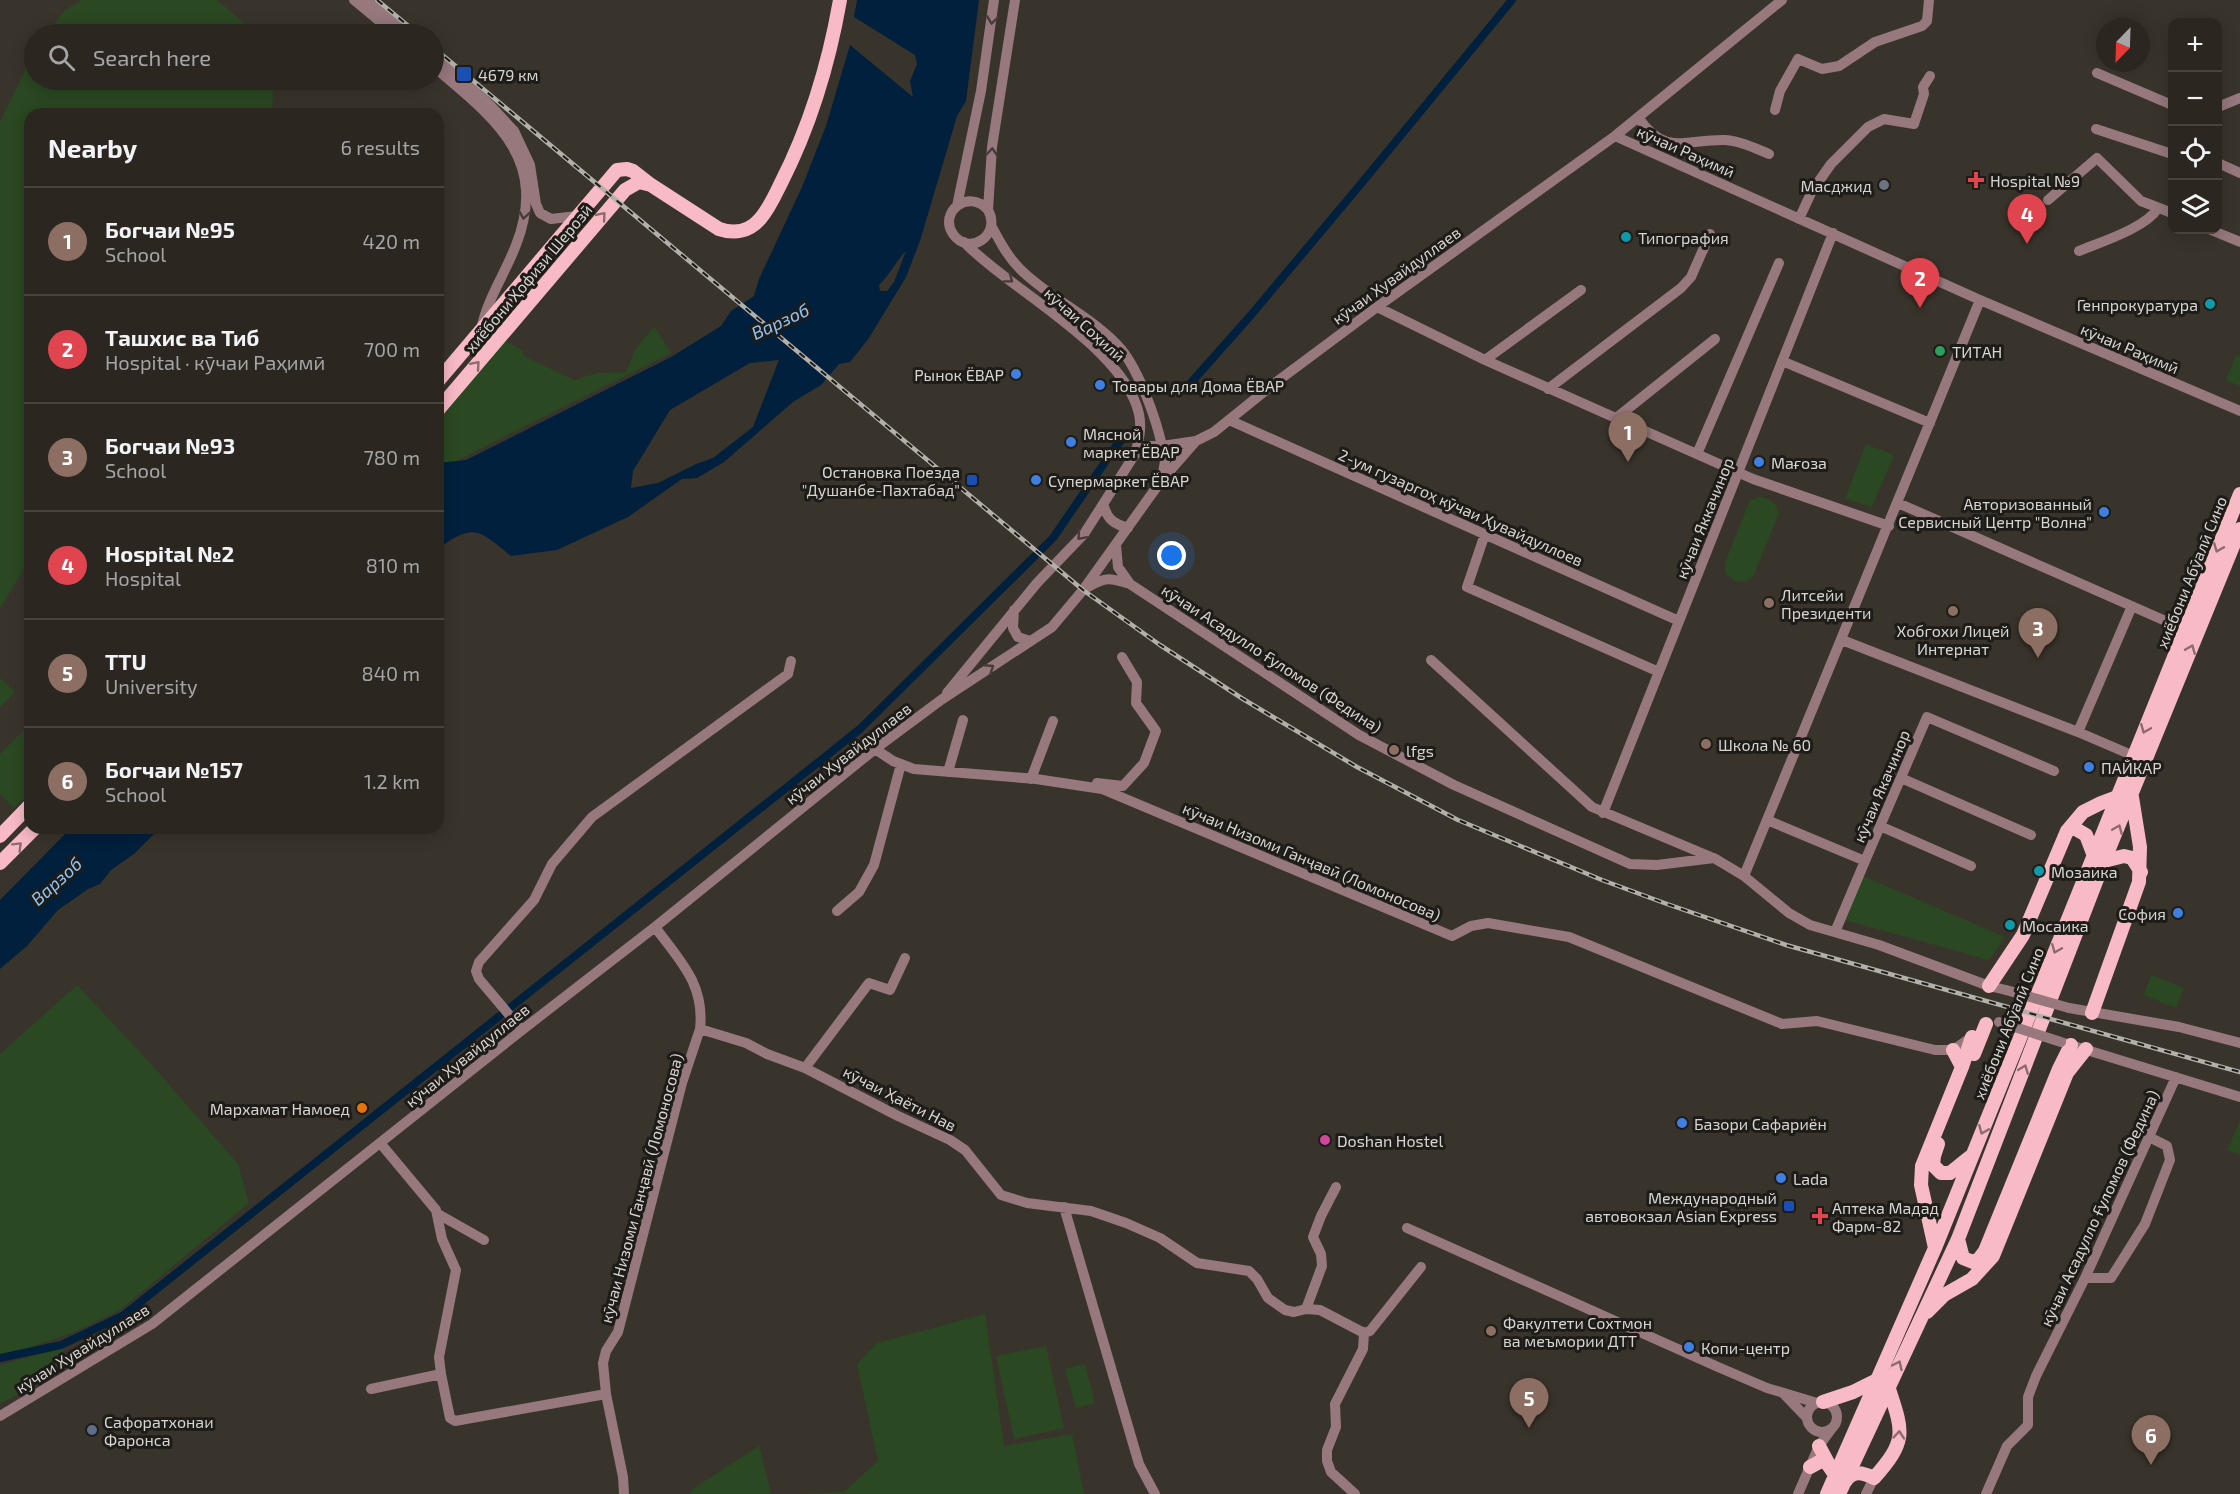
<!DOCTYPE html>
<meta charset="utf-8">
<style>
body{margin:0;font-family:"Exo 2",sans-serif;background:#332f29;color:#f1f3f6}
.controls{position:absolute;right:18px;top:18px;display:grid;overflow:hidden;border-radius:12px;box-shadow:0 3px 15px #0003}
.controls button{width:54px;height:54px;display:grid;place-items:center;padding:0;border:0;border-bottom:2px solid #47443e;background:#2b2720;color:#f1f3f6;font:30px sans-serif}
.compass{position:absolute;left:2096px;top:18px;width:54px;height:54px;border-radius:50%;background:#2b2720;box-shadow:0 3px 15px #0003;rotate:203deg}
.you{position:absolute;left:1172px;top:556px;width:21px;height:21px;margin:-15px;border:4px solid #fff;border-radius:50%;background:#1a73e8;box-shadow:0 0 0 9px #1a73e833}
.badge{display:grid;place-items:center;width:39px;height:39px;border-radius:50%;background:#adaffb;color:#fff;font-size:20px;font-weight:700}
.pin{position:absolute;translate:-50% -50px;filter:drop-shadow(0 2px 3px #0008)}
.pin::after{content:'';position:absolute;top:32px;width:21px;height:18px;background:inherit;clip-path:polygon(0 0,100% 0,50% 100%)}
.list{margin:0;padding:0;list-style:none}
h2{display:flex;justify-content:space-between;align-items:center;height:78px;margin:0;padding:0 24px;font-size:26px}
h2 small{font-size:20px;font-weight:400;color:#a6a5a5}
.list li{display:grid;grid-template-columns:39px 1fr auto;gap:18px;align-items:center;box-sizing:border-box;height:108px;padding:0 24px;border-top:2px solid #47443e}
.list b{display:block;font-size:22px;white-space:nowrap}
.list p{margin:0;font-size:20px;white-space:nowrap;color:#a6a5a5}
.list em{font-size:20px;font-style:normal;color:#a6a5a5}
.icon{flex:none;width:33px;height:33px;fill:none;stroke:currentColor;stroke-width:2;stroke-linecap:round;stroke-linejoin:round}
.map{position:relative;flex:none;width:2240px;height:1494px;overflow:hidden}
.search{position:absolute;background:#2b2720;box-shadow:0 3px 15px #0003;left:24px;top:24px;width:420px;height:66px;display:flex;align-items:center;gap:15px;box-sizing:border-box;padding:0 21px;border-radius:33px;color:#a6a5a5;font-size:22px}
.panel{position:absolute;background:#2b2720;box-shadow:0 3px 15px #0003;left:24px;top:108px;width:420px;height:726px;border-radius:18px}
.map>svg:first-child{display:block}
</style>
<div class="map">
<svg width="2240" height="1494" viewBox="0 0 2240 1494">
<rect width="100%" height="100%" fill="#39342b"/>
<path fill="#2a4821" d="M 82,0 L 217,0 L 244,23 L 251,34 L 46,34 L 65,10 Z
M 34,52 L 34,80 L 270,80 L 273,94 L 272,114 L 30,114 L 30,559 L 0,608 L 0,122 Z
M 654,326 L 671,353 L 438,470 L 438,418 L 505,341 L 522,350 L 524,356 L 574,380 L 597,373 L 626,372 L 635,350 Z
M 2236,355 L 2240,356 L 2240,386 L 2226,380 Z
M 1866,444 L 1894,455 L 1872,507 L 1845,499 Z
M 1759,497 C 1771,498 1775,502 1779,513 L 1753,577 L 1745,582 L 1735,581 L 1726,574 L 1725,563 L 1750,500 Z
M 0,678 L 15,692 L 0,707 Z
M 30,724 L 30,793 L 14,808 L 0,794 L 0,754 Z
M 1863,876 L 2005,937 L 1989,960 L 1845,920 Z
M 2151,975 L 2184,988 L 2176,1008 L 2144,995 Z
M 77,985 L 152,1065 L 238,1164 L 249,1203 L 120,1310 L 72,1333 L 22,1350 L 0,1354 L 0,1054 Z
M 2240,1121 L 2240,1155 L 2227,1150 Z
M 985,1314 L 1004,1446 L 1072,1434 L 1084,1494 L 803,1494 L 844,1492 L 878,1461 L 857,1364 L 877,1343 Z
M 1046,1346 L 1064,1428 L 1014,1439 L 996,1356 Z
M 62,1348 L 70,1365 L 0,1404 L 0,1365 Z
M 1085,1364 L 1095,1403 L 1076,1408 L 1065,1369 Z
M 759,1446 L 771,1494 L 689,1494 L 694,1488 Z"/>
<path fill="#00203d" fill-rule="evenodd" d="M 857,0 L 979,0 L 966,101 L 957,116 L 920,241 L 906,277 L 869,338 L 850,362 L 839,364 L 821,385 L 793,402 L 724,462 L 697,478 L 682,479 L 628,517 L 557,550 L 511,556 C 479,530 474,522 438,549 L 438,463 L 466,460 L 671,357 L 721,326 L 731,311 L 754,296 L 759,279 L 802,187 L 826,126 L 850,45 L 913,97 L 910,81 L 917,64 L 915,55 L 854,17 ZM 906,251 L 894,282 L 887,291 L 880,291 L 879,285 C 889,276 896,261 906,251 ZM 779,360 L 753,427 L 713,458 L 696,464 L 658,483 L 631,488 L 633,471 L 670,410 L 750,363 Z
M 71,828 L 160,828 L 134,854 L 111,870 L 100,884 L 88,889 L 58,910 L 27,946 L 0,969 L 0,900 Z"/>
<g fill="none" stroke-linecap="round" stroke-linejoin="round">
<path stroke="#00203d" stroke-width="8" d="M 1189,385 L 1251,315 L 1360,185 L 1512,0
M 0,1358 L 61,1345 L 124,1315 L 860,729 L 1053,538 L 1116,446 L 1128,434"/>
<path stroke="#96787d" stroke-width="10" d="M 354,0 L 395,34
M 366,0 L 408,34
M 434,56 L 489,104 L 514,131 L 530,165 L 536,204 L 540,213 L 551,219 L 577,216
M 434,67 C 493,117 550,158 516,245 C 505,274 487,299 481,330
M 2097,73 L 2172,105
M 2218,107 L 2240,98
M 1775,110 L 1780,91 L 1798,59 L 1822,69 L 1839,66 L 1875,42 L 1922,26 L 1927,21 L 1929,0
M 1638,117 C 1665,157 1686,139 1725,140 C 1740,141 1755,148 1769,154
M 2096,129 L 2172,154
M 1615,136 L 1980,300 L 2240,411
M 2218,163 L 2240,173
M 2048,200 L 2097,158 L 2141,201 L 2172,213
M 957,206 L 981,91 L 994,0
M 988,210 C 969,188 938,212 953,234 C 969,257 1002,235 988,210 L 992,147 L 1015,0
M 1799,219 L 1812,191 L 1831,164 L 1868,127 L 1884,119 L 1914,124 L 1924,94 L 1923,87 L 1930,76
M 992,227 C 1000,242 1008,257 1020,269 C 1050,299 1093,317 1121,349 C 1139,371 1156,418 1162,446 L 1196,441 L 1214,432 L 1275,383 L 1377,307 L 1615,136 L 1782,0
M 2211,230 L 2240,242
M 964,242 C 1011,291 1124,347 1139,414 C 1142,428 1139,440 1135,454
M 2079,251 C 2101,242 2146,228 2158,208
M 1377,307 L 1485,360 L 1753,479 L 1889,526
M 1485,360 L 1581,290
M 1782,361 L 1930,423
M 1548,389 L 1681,288 L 1691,277 L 1710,234
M 1615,419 L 1715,339
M 1229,420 L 1679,621
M 1697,454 L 1779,263
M 1898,503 L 2186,630
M 1104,506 C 1107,519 1114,524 1128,528
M 1485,534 L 1467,587 L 1659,672
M 1116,545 L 1118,567 L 1130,584
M 1088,587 C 1106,576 1111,578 1130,584 L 1359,735 L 1454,785 L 1630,864 L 1657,865 L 1714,858 L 1744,876 L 1789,913 L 1810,925 L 1879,945 L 1989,986 L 2006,990
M 1014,610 L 1013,628 L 1018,637 L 1030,641
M 1842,640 L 2078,732 L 2134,756
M 1431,660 L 1592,807 L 1711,857
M 947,693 L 1037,583 L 1084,534 L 1135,454 L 1150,446 L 1162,446 L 1166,455 L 1162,479
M 2078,732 L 2132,606
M 875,749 L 893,761 L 914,769 L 1036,779 L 1102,789 L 1452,936 L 1471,926 L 1488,923 L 1569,937 L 1782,1024 L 1817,1021 L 1935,1050 L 1953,1050 L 1973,1036
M 948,772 L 963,720
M 1901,778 L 2031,835
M 1031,779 L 1053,721
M 1097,783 L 1123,786 L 1144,763 L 1156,731 L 1136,703 L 1137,682 L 1122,657
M 1603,813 L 1833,233
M 1767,820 L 1865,861 L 1927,717 L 2054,771
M 1880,826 L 1971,866
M 1744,876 L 1980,300
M 837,911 L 859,892 L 874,865 L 901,764
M 655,927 C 680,961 705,984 700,1029 L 746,1043 L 767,1054 L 805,1068 L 898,1116 L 950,1140 L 965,1150 L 1001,1195 L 1027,1203 L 1091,1211 L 1126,1223 L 1160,1238 L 1197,1263 L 1249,1271 L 1257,1279 L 1268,1298 L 1285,1310 L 1294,1312 L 1306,1309 L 1320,1310 L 1364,1333 L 1363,1349 L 1335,1404 L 1336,1427 L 1327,1450 L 1327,1461 L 1331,1472 L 1355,1494
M 1835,932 L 1865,861
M 2069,1008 L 2179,1027 L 2240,1043
M 522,1030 L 479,979 L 476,971 L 479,962 L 534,900 L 552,864 L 592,817 L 788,674 L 791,661
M 2064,1043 L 2240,1097
M 805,1068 L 869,983 L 890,990 L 905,958
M 1064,1207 L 1139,1464 L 1155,1494
M 438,1214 L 484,1240
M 1407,1228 L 1718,1367 L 1767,1388 L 1817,1403
M 2085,1278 L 2111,1278 L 2145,1224 L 2170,1160 L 2167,1146 L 2149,1137
M 1306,1309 L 1322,1266 L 1321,1254 L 1313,1237 L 1321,1216 L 1336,1187
M 1364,1333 L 1370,1331 L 1421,1267
M 441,1374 L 450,1418 L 455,1421 L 606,1394
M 371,1389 L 441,1374 L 439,1357 L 456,1270 L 442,1239 L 436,1210 L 381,1144
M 1784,1394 L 1807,1418
M1807 1417a15 15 0 1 1 30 0a15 15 0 1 1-30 0Z
M 0,1416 L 152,1324 L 522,1030 L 655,927 L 875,749 L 941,700 L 1052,627 L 1083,590 L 1161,481 L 1196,441
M 624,1494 L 623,1477 L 606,1394 L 603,1363 L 606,1351 L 618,1332 L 682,1083 L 700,1029
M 1798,1494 L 1819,1446 L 1832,1428
M 1866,1494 L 1874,1478
M 1986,1494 L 2007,1446 L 2028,1425 L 2028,1397 L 2036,1376 L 2085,1278 L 2176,1077"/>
<path stroke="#f8bac5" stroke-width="14" d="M 438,381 L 617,170 L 627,169 L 633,171 L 651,185 L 719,229 C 734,234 749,232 760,219 C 769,209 775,195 781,183 C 810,126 829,63 840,0
M 438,410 L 625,190 L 639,182 L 651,185
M 2067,831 L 2074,828 L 2086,835 L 2094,856
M 0,836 L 30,805
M 2104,861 L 2124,856 L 2132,858 L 2141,872
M 0,863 L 35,828
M 1989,986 L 2023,935 L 2067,831 L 2083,812 L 2101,803 L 2117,797
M 2092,1013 L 2139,882 L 2140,847 L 2132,797
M 1953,1050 L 1962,1067
M 1974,1054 L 1986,1024
M 1938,1144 L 1934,1156 L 1933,1165 L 1941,1173 L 1950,1173 L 1970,1157
M 1958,1239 L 1963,1258 L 1973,1262 L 1979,1259 L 1985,1251 L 2059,1069 L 2071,1045
M 1935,1248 L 1921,1185 L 1922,1166 L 1962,1067 L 1972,1037
M 1927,1312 L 1944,1295 L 1972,1279 L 1993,1256 L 2067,1073 L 2086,1049
M 1823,1402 L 1853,1392 L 1879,1379
M 1819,1446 L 1835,1476
M 1810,1467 L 1821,1461 L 1827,1463 L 1831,1469
M 1845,1482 C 1852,1470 1862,1472 1874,1478 C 1908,1440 1903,1432 1888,1386
M 1827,1494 L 1935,1248 L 2240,494
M 1839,1494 L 1958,1239 L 2104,861 L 2240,529"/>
<g stroke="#b3afa9" stroke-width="4.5">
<path id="rail" d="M 377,0 L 418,34
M 434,48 L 1083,590 L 1160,645 L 1243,699 L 1357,767 L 1458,820 L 1602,880 L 1667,904 L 1786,945 L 2240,1072"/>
</g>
<use href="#rail" stroke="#1e1c18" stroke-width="2" stroke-dasharray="7" stroke-linecap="butt"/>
<path stroke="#96787d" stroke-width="10" d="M 2006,990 L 2069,1008
M 1999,1022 L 2061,1042"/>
</g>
<defs><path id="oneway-chevron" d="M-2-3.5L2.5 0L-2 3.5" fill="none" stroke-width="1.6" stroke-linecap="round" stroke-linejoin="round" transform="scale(1.5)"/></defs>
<g stroke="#483c3b">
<use href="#oneway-chevron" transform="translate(992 20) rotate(98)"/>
<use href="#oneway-chevron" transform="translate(992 152) rotate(-85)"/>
<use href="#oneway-chevron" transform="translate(524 215) rotate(99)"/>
<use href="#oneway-chevron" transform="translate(1009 279) rotate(37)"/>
<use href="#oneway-chevron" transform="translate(1081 536) rotate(131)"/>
<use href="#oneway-chevron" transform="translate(990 668) rotate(-33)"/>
</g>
<g stroke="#8b6b6e">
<use href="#oneway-chevron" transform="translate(602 216) rotate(-50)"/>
<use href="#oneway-chevron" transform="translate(476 365) rotate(-49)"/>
<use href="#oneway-chevron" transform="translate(2218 548) rotate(112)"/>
<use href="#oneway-chevron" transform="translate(2191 649) rotate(-68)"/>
<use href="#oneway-chevron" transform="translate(2145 729) rotate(112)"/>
<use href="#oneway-chevron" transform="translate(2118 829) rotate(-67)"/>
<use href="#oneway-chevron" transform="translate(18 846) rotate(-45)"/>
<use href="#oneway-chevron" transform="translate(2056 949) rotate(112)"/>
<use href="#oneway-chevron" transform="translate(2024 1069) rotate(-69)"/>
<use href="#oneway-chevron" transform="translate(1983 1130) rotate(112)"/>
<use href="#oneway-chevron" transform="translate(1898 1365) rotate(-65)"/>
<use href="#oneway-chevron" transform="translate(1899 1435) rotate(-85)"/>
</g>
<g fill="#1a4fb4" stroke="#1e1c18" stroke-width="2">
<rect x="456" y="66" width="16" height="16" rx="3"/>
<rect x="966" y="474" width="12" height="12" rx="3"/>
<rect x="1783" y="1200" width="12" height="12" rx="3"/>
</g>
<g fill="#e0444e" stroke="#1e1c18" stroke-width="2">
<path d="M1973 171h6v6h6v6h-6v6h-6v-6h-6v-6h6z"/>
<path d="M1817 1207h6v6h6v6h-6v6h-6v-6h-6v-6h6z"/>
</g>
<circle fill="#6b7280" stroke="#1e1c18" stroke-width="2" cx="1884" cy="185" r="6"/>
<g fill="#0f9aa8" stroke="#1e1c18" stroke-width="2">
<circle cx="1626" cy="237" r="6"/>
<circle cx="2210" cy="304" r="6"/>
<circle cx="2039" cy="871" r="6"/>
<circle cx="2010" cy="925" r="6"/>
</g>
<circle fill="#2e9e5b" stroke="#1e1c18" stroke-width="2" cx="1940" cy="351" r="6"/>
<g fill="#3f7fe0" stroke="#1e1c18" stroke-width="2">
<circle cx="1016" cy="374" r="6"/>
<circle cx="1100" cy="385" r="6"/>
<circle cx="1071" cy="442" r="6"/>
<circle cx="1759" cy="462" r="6"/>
<circle cx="1036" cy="480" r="6"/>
<circle cx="2104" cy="512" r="6"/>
<circle cx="2089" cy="767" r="6"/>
<circle cx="2178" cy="913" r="6"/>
<circle cx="1682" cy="1123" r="6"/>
<circle cx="1781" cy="1178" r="6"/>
<circle cx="1689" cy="1347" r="6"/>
</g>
<g fill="#8d6e63" stroke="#1e1c18" stroke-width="2">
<circle cx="1769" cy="603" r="6"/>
<circle cx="1953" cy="611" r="6"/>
<circle cx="1706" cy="744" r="6"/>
<circle cx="1394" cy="750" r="6"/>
<circle cx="1491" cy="1331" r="6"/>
</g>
<circle fill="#e8710a" stroke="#1e1c18" stroke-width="2" cx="362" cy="1108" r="6"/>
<circle fill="#d1479c" stroke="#1e1c18" stroke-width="2" cx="1325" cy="1140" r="6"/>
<circle fill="#5c6f8a" stroke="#1e1c18" stroke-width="2" cx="92" cy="1430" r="6"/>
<g text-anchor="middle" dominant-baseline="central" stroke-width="6" stroke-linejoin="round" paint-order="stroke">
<g font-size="16" fill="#d8d4cf" stroke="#1e1c18" text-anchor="start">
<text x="478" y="74">4679 км</text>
<text x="1990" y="180">Hospital №9</text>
<text x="1872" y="185" text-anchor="end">Масджид</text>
<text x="1638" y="237">Типография</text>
<text x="2198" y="304" text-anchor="end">Генпрокуратура</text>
<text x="1952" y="351">ТИТАН</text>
<text x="1004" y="374" text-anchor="end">Рынок ЁВАР</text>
<text x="1112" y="385">Товары для Дома ЁВАР</text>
<text x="1083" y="433">Мясной<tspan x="1083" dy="18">маркет ЁВАР</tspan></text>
<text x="1771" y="462">Мағоза</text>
<text x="960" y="471" text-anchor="end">Остановка Поезда<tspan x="960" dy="18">"Душанбе-Пахтабад"</tspan></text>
<text x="1048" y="480">Супермаркет ЁВАР</text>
<text x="2092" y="503" text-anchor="end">Авторизованный<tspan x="2092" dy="18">Сервисный Центр "Волна"</tspan></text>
<text x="1781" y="594">Литсейи<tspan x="1781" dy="18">Президенти</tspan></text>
<text x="1953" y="630" text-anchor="middle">Хобгохи Лицей<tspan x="1953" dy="18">Интернат</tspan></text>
<text x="1718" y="744">Школа № 60</text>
<text x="1406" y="750">lfgs</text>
<text x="2101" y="767">ПАЙКАР</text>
<text x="2051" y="871">Мозаика</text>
<text x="2166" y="913" text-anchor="end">София</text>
<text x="2022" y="925">Мосаика</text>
<text x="350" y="1108" text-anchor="end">Мархамат Намоед</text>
<text x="1694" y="1123">Базори Сафариён</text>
<text x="1337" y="1140">Doshan Hostel</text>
<text x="1793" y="1178">Lada</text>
<text x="1777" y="1197" text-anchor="end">Международный<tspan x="1777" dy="18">автовокзал Asian Express</tspan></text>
<text x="1832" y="1207">Аптека Мадад<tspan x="1832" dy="18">Фарм-82</tspan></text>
<text x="1503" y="1322">Факултети Сохтмон<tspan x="1503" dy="18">ва меъмории ДТТ</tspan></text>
<text x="1701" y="1347">Копи-центр</text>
<text x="104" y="1421">Сафоратхонаи<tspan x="104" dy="18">Фаронса</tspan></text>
</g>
<g font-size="16" fill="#d8d4cf" stroke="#1e1c18">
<text transform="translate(1686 151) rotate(24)">кӯчаи Раҳимӣ</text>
<text transform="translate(1396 275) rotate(-36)">кӯчаи Хувайдуллаев</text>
<text transform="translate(528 278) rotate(-50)">хиёбони Ҳофизи Шерозӣ</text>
<text transform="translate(1085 324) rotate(42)">кӯчаи Соҳилӣ</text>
<text transform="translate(2130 348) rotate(23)">кӯчаи Раҳимӣ</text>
<text transform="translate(1461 507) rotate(24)">2-ум гузаргоҳ кӯчаи Ҳувайдуллоев</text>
<text transform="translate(1704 518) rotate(-68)">кӯчаи Яккачинор</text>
<text transform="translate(2191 572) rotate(-68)">хиёбони Абӯалӣ Сино</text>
<text transform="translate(1272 658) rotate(33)">кӯчаи Асадулло Ғуломов (Федина)</text>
<text transform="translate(848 753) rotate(-38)">кӯчаи Хувайдуллаев</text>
<text transform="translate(1881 786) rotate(-67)">кӯчаи Якачинор</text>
<text transform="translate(1312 861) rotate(23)">кӯчаи Низоми Ганҷавӣ (Ломоносова)</text>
<text transform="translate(2008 1023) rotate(-68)">хиёбони Абӯалӣ Сино</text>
<text transform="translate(467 1055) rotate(-39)">кӯчаи Хувайдуллаев</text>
<text transform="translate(900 1098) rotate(27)">кӯчаи Ҳаёти Нав</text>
<text transform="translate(641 1188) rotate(-75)">кӯчаи Низоми Ганҷавӣ (Ломоносова)</text>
<text transform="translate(2099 1208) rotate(-65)">кӯчаи Асадулло Ғуломов (Федина)</text>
<text transform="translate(82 1348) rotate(-32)">кӯчаи Хувайдуллаев</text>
</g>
<g font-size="18" font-style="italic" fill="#90c4f8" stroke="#1e1c18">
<text transform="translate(780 321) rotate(-25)">Варзоб</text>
<text transform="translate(56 881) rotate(-42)">Варзоб</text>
</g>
</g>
</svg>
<div class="controls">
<button>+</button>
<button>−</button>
<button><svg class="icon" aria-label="locate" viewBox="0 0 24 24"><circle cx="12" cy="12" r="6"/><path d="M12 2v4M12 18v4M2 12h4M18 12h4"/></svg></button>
<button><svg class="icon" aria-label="layers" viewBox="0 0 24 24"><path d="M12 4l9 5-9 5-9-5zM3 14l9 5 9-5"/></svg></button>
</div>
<svg class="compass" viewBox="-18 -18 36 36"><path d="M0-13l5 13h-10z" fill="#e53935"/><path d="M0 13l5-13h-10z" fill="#a6a5a5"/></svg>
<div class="you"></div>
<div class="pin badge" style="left:1628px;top:462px;background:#8d6e63">1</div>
<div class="pin badge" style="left:1920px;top:308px;background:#e0444e">2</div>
<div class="pin badge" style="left:2038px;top:658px;background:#8d6e63">3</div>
<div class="pin badge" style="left:2027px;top:244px;background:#e0444e">4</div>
<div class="pin badge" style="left:1529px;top:1428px;background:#8d6e63">5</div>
<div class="pin badge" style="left:2151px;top:1465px;background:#8d6e63">6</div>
<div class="search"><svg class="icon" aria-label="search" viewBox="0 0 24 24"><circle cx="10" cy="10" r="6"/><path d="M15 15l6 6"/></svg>Search here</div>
<section class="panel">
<h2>Nearby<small>6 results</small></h2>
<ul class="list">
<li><span class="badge" style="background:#8d6e63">1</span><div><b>Богчаи №95</b><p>School</p></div><em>420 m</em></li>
<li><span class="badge" style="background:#e0444e">2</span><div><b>Ташхис ва Тиб</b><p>Hospital · кӯчаи Раҳимӣ</p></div><em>700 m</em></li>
<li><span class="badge" style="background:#8d6e63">3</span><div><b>Богчаи №93</b><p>School</p></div><em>780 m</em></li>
<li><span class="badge" style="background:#e0444e">4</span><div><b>Hospital №2</b><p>Hospital</p></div><em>810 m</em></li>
<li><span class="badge" style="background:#8d6e63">5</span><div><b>TTU</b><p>University</p></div><em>840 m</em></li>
<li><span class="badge" style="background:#8d6e63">6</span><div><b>Богчаи №157</b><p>School</p></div><em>1.2 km</em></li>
</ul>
</section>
</div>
